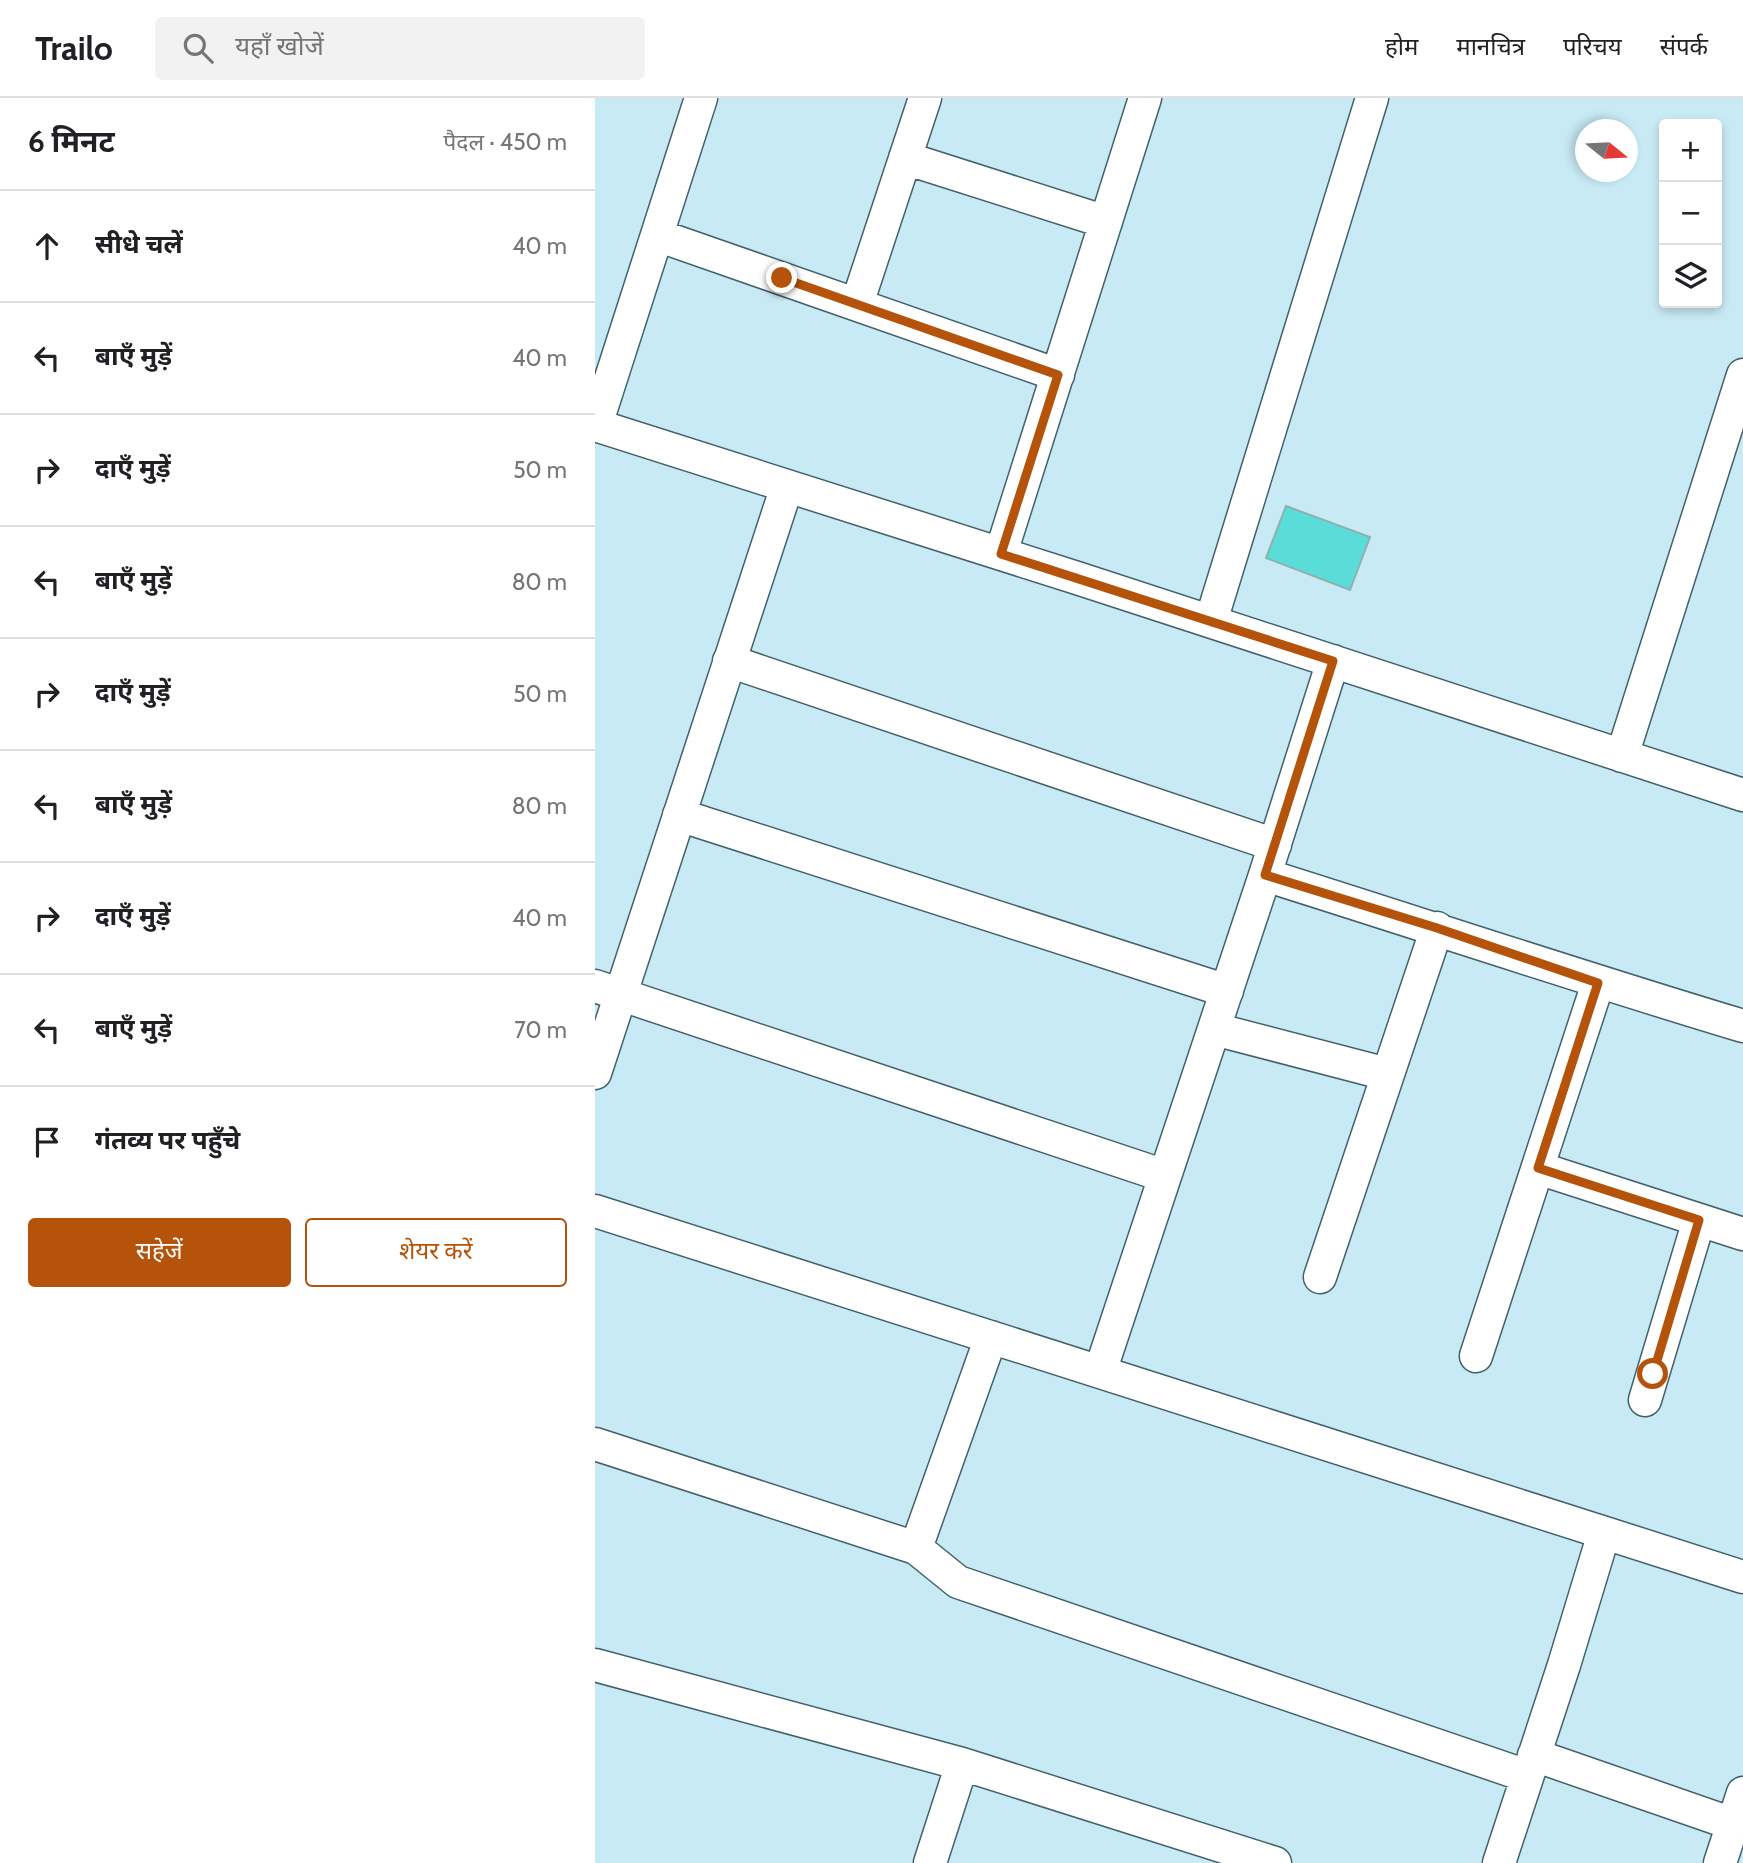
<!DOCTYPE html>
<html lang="hi">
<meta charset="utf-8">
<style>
body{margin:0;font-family:Cabin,"Noto Sans Devanagari",sans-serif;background:#f2f2f2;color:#202124}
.controls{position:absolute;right:21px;top:21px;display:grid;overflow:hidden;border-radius:7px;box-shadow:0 4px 10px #0003}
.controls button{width:63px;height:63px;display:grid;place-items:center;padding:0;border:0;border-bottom:2px solid #e0e0e0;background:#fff;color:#202124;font:35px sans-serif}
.compass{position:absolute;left:980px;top:21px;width:63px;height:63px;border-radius:50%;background:#fff;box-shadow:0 4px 10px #0003;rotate:108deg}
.stop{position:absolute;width:21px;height:21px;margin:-16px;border:5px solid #b45309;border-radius:50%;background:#fff}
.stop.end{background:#b45309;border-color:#fff;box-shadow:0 2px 7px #0008}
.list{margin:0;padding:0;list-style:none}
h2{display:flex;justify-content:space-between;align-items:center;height:91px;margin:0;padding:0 28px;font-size:30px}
h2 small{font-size:23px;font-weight:400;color:#757577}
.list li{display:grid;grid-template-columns:46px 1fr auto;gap:21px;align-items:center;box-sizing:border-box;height:112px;padding:0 28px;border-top:2px solid #e0e0e0}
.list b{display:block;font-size:26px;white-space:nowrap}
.list em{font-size:23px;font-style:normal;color:#757577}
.actions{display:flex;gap:14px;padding:21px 28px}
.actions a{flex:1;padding:16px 0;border:2px solid #b45309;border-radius:7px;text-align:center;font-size:24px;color:#b45309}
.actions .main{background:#b45309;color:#fff}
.icon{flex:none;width:38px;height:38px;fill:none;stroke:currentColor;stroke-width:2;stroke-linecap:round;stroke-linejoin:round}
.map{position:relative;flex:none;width:1148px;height:1765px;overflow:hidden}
header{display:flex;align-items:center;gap:42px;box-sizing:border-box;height:98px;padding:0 35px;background:#fff;border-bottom:2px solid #e0e0e0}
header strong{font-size:33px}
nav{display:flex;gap:38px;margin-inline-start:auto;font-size:24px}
.search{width:490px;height:63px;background:#f2f2f2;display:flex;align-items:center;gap:18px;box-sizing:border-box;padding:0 24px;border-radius:7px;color:#757577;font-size:26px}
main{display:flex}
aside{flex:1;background:#fff}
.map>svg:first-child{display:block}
</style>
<header>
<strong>Trailo</strong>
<div class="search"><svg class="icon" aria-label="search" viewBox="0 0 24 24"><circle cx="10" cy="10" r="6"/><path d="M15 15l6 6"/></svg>यहाँ खोजें</div>
<nav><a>होम</a><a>मानचित्र</a><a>परिचय</a><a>संपर्क</a></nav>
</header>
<main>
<aside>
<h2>6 मिनट<small>पैदल · 450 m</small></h2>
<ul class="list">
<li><svg class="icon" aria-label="ahead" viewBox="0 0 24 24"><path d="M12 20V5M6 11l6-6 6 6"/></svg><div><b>सीधे चलें</b></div><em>40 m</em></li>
<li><svg class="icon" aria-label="left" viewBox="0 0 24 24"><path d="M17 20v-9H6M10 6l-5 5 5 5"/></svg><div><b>बाएँ मुड़ें</b></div><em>40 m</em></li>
<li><svg class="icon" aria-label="right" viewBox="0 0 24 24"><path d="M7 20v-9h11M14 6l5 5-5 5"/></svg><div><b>दाएँ मुड़ें</b></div><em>50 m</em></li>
<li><svg class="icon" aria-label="left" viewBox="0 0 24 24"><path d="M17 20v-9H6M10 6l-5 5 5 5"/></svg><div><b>बाएँ मुड़ें</b></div><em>80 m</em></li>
<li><svg class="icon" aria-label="right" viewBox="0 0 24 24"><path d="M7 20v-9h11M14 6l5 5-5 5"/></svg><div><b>दाएँ मुड़ें</b></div><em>50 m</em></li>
<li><svg class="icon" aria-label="left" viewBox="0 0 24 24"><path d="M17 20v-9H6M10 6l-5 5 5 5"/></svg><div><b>बाएँ मुड़ें</b></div><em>80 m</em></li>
<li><svg class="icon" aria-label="right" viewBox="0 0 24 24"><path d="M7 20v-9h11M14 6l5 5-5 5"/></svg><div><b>दाएँ मुड़ें</b></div><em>40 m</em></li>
<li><svg class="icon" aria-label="left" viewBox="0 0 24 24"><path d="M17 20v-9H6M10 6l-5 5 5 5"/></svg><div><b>बाएँ मुड़ें</b></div><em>70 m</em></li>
<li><svg class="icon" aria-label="arrive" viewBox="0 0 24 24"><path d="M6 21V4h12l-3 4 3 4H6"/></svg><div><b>गंतव्य पर पहुँचे</b></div></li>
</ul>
<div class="actions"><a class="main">सहेजें</a><a>शेयर करें</a></div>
</aside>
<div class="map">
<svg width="1148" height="1765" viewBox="0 0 1148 1765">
<rect width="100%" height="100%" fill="#c8eaf4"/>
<path fill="#5addd8" stroke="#8eb1af" stroke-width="2" d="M 691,408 L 775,439 L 755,492 L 671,460 Z"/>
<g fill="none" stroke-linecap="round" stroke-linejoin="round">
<g stroke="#43616a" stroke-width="35">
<path id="minor" d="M 310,60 L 511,124
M 62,137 L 463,277
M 262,206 L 330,0
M 0,327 L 482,480 L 1148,697
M 1,327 L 106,0
M 406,455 L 550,0
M 616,523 L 777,0
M 134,563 L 680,747
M 1027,658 L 1148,277
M 84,717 L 632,893
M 670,777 C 829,827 988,880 1148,928
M 0,888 L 570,1078
M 619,931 L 792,976
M 0,975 L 192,388
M 943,1070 L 1148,1136
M 0,1113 L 1148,1479
M 725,1179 L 842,830
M 881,1258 L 1003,885
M 505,1274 L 670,777 L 738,563
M 1050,1302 L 1104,1122
M 0,1346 L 321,1450 L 396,1239
M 321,1450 L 363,1484 L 932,1678
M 0,1567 L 367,1666 L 680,1765
M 939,1657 L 1138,1726
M 335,1765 L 367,1666
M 904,1765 L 969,1567 L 1009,1435
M 1125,1765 L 1148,1695"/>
</g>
<use href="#minor" stroke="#fff" stroke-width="32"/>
</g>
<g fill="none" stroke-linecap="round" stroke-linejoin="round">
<path stroke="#b45309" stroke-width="9" d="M 187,180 L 463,277 L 406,456 L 738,563 L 670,777 L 842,830 L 1003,885 L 943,1070 L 1104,1122 L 1058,1276"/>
</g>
</svg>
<div class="controls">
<button>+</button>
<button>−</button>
<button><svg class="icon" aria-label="layers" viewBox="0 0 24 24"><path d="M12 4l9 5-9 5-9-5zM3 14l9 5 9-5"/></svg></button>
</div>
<svg class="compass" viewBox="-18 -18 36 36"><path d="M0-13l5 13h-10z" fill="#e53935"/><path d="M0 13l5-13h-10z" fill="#757577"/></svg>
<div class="stop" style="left:1058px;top:1276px"></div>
<div class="stop end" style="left:187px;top:180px"></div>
</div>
</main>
